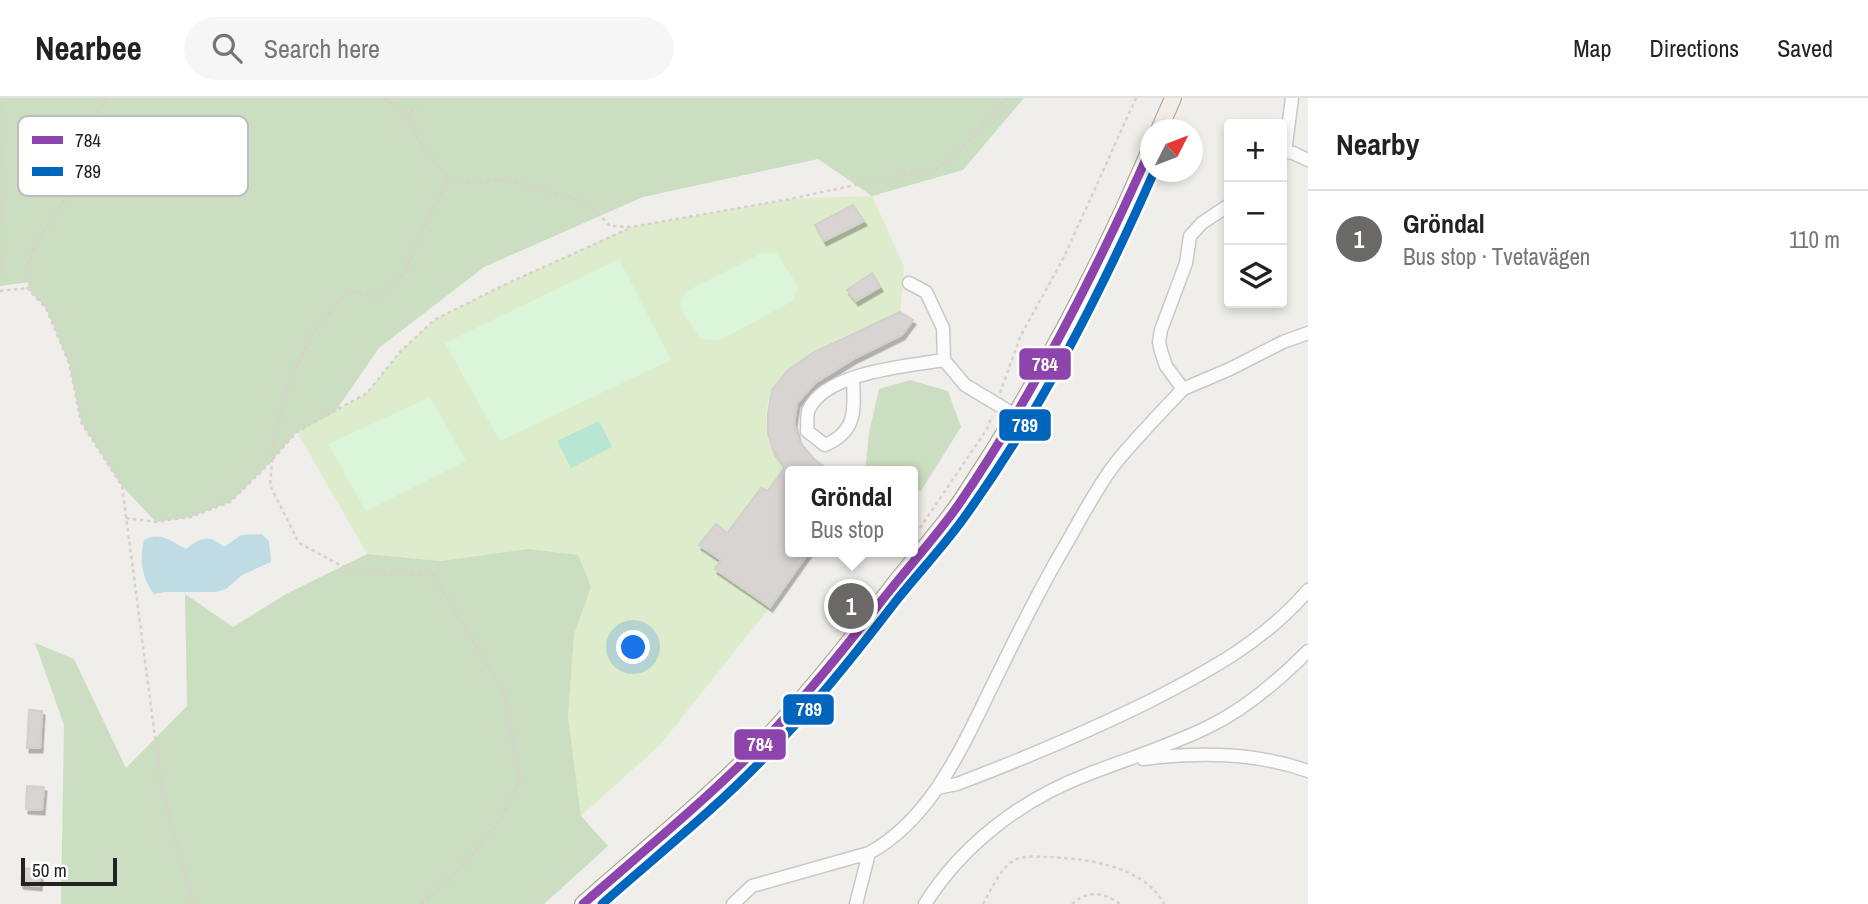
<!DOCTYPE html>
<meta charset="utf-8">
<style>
body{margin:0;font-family:"Archivo Narrow",sans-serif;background:#f6f6f6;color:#222}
.controls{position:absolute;right:21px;top:21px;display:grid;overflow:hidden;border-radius:7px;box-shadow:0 4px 10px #0003}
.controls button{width:63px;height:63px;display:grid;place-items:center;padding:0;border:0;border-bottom:2px solid #e0e0e0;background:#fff;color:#222;font:35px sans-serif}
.compass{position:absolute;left:1140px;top:21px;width:63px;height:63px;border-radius:50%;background:#fff;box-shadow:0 4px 10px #0003;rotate:48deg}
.scale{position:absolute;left:21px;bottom:18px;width:96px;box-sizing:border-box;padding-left:7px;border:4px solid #222;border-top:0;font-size:19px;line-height:24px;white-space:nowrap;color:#222;-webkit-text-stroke:5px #fff;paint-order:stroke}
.you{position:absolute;left:634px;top:550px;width:24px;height:24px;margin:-18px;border:5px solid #fff;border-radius:50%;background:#1a73e8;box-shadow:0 0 0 10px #1a73e833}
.badge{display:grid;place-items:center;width:46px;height:46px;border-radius:50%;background:#6a6968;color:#fff;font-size:23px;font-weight:700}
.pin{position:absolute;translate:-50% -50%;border:4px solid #fff;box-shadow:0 2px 7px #0006}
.popup{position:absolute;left:785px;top:368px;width:133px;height:91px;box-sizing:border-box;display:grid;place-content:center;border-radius:7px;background:#fff;filter:drop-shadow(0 2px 5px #0005);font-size:23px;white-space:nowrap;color:#767676}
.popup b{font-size:26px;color:#222}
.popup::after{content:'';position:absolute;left:50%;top:100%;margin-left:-14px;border:14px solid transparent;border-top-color:#fff}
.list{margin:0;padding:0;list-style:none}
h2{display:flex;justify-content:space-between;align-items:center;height:91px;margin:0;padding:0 28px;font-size:30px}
h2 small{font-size:23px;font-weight:400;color:#767676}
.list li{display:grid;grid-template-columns:46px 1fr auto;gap:21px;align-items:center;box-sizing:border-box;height:98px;padding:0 28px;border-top:2px solid #e0e0e0}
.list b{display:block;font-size:26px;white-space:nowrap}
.list p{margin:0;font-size:23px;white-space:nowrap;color:#767676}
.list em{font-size:23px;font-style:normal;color:#767676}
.icon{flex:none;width:38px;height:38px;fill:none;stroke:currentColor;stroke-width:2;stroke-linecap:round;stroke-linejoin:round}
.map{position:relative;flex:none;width:1308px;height:806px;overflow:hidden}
header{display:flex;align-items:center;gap:42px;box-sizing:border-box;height:98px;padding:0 35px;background:#fff;border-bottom:2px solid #e0e0e0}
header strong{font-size:33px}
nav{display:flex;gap:38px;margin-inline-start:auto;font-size:24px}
.search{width:490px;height:63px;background:#f6f6f6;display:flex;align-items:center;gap:18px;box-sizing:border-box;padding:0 24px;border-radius:38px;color:#767676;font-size:26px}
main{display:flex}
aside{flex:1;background:#fff}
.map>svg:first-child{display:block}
</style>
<header>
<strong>Nearbee</strong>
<div class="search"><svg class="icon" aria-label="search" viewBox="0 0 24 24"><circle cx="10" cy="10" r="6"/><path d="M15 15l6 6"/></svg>Search here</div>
<nav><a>Map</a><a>Directions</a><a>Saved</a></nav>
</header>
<main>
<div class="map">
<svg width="1308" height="806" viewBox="0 0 1308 806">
<defs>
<filter id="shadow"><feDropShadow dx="2.5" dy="4.5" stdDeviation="0" flood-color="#0004"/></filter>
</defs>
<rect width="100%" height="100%" fill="#f0eeeb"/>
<path fill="#ddeccb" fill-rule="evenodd" d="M 872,98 L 904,168 L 900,214 C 835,243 722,277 785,369 L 768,393 L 761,390 L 727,435 L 716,426 L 699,446 L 721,462 L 715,471 L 770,509 L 660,647 L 581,718 L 568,619 L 574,537 L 591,489 L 528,451 L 441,463 L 367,456 L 297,334 L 367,295 L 400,254 L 434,222 L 504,187 L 631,129 L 790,101 ZM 863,123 L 824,143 L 816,127 ZM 872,175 L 880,189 L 856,203 L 847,191 Z"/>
<path fill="#cbdec1" d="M 0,0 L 1024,0 L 963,72 L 872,98 L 818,61 L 643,99 L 484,169 L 379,250 L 335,314 L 297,334 L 263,372 L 230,404 L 191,419 L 156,424 L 122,388 L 81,324 L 69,265 L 46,210 L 27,190 L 30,184 L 0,188 Z
M 910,282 L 948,293 L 961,329 L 921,393 L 912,390 L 912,373 L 865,373 L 869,335 L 879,291 Z
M 528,451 L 578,457 L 591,489 L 574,537 L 568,619 L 581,718 L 608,748 L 544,806 L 61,806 L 64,627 L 35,545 L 74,561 L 126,670 L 187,608 L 185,496 L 233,529 L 288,495 L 367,456 L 441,463 Z"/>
<path fill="#daf5da" d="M 764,154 L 777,156 L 798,188 L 793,203 L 720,242 L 701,241 L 679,209 L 685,194 Z
M 619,161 L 671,262 L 500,343 L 445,245 Z
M 430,299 L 466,363 L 366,413 L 328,346 Z"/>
<path fill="#b7e6d2" d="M 599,323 L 612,349 L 571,370 L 557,343 Z"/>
<path fill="#bfdbe3" d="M 262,436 L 269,443 L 271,464 L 242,477 L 226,491 L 216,494 L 164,494 L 154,496 C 142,481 139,461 144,442 C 160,433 171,443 186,451 C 200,440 209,436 224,449 L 241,437 Z"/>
<path fill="#d7d4d2" stroke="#d3d0cc" stroke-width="2" filter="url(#shadow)" d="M 853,107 L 864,123 L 824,143 L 815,127 Z
M 872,175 L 880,189 L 856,203 L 847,192 Z
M 900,214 L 913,222 L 902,237 L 855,260 L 815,285 L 797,305 L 794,325 L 799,343 L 814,361 L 830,373 L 790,373 L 790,454 L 809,454 L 770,509 L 715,471 L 721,462 L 699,447 L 716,426 L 727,435 L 761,390 L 768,393 L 785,369 L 773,352 L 768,335 L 768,315 L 772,292 L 787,273 L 814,254 Z
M 29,612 L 42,613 L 40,650 L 27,650 Z
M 27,688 L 44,689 L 42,712 L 26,711 Z
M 23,770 L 41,772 L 39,788 L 21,786 Z"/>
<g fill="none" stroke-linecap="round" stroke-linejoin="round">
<g stroke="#c9c8c7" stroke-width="15">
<path id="minor" d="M 1285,54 L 1292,0
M 1282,57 L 1285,54 L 1293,55 L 1308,62
M 1229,107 L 1202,125 L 1190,138 L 1186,165 L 1161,232 L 1159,244 L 1161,253 L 1166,268 L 1183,291 L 1230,271 L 1283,244 L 1308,235
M 909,185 L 926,194 L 943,230 L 944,262 L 965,287 L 1015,317
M 853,280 C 854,311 858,333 825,347 L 807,333 C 808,326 806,317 809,311 C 827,274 907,268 944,262
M 1143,661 C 1199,654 1254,654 1308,673
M 937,690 L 957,686 C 1023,661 1085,635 1148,604 C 1207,574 1264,544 1308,492
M 733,806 L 752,788 L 869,755 C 935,719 966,640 998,576 C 1019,533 1040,490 1065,448 C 1080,422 1099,385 1118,362 C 1139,337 1161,314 1183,291
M 856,806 L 869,755
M 925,806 C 962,747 1021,702 1086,677 C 1127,661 1170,648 1210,628 C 1247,610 1279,582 1308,553"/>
</g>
<g stroke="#a79c86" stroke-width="18">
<path id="major" d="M 1159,32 L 1173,0
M 583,806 C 647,749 717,694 775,631 C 818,585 857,534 896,484 C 919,455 945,428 965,397 C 1037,288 1099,171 1150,52"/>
</g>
<path stroke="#dccecd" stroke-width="2.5" stroke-dasharray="3.5 3.5" stroke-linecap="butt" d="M 106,0 L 92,22 L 83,63 L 74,87 L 34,150 L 28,167 L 30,184 L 27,190 L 46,210 L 69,265 L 81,324 L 122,388 L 162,692 L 193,806
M 385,0 L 408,18 L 421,0
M 408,18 L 423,51 L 449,82
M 0,175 L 0,0
M 0,193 L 27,190
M 1000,295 L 1020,239 L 1064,159 L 1136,0
M 126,420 L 156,424 L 191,419 L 230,404 L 263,372 L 297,334 L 367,295 L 400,254 L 434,222 L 504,187 L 628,131
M 916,436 L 987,331 L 992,318
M 421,806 L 458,773 L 498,725 L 520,683 L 504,595 L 434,477 L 355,475 L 299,445 L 270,387 L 274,344 L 286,292 L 311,238 L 348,193 L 380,198 L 404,176 L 425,126 L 449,82 L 470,85 L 503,81 L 587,104 L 610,128 L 631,129 L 790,101 L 902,77 L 931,74 L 955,59 L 1007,0
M 983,806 C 991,793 1000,769 1015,762 C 1024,757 1037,759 1047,759 C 1085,760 1145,768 1164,806
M 1072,806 C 1087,792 1104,794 1120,806"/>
<use href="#minor" stroke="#fdfcfc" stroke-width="12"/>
<use href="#major" stroke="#f3ede7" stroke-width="16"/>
<g stroke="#fff" stroke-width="14">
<path id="bus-1" d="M 583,806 C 640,756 699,708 753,654 C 800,606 842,554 883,501 C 908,469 936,439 959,406 C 1035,295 1096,174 1150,52"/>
</g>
<g stroke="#fff" stroke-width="14">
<path id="bus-2" d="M 602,806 C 656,758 713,713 763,661 C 811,612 854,558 896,503 C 919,474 945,447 966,417 C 1042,311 1102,192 1154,74"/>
</g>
<use href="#bus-1" stroke="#8e44ad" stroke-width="9"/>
<use href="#bus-2" stroke="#0065bd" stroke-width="9"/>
</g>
<rect x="18" y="18" width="230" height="80" rx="10" fill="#fff" stroke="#bdbdbd" stroke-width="2"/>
<rect x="32" y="38" width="31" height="8" fill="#8e44ad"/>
<rect x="32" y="69" width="31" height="9" fill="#0065bd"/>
<g font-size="19" fill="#222">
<text x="75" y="49">784</text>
<text x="75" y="80">789</text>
</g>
<g stroke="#fff" stroke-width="2.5">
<rect x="1018" y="249" width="54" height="34" rx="7" fill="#8e44ad"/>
<rect x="998" y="310" width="54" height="34" rx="7" fill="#0065bd"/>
<rect x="782" y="595" width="53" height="33" rx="7" fill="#0065bd"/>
<rect x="733" y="630" width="54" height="33" rx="7" fill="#8e44ad"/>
</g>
<g font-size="19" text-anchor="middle" font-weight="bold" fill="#fff">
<text x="1045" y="273">784</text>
<text x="1025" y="334">789</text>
<text x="809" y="618">789</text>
<text x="760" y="653">784</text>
</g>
</svg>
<div class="controls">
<button>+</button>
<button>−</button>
<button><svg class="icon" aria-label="layers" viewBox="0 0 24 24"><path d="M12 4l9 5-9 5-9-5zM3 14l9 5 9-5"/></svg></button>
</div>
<svg class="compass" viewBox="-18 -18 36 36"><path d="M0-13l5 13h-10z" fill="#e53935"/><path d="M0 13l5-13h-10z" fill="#767676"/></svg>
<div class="scale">50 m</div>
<div class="you"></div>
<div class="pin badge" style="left:851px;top:508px">1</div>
<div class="popup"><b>Gröndal</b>Bus stop</div>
</div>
<aside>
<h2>Nearby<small></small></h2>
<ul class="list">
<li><span class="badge">1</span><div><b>Gröndal</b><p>Bus stop · Tvetavägen</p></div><em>110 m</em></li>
</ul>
</aside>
</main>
